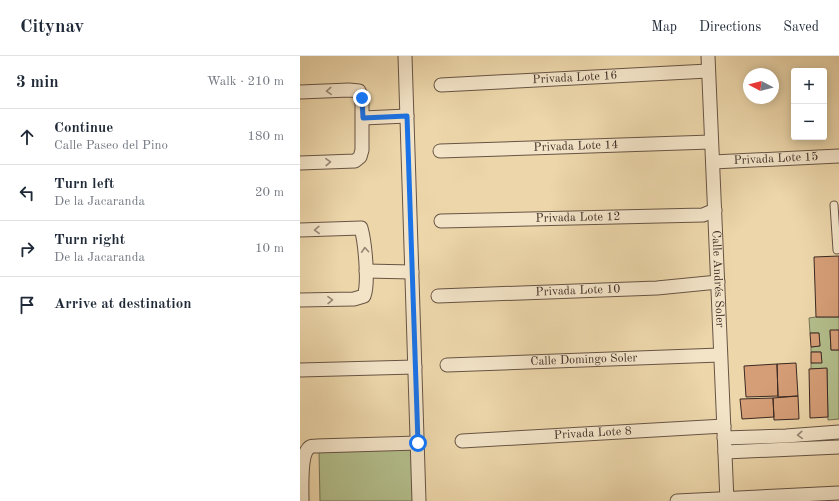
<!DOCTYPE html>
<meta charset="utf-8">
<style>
body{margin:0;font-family:"Old Standard TT",serif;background:#f2f2f3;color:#1f2937}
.controls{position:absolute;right:12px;top:12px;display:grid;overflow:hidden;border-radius:4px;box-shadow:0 2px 10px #0003}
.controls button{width:36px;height:36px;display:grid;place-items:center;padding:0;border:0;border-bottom:1px solid #e0e1e3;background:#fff;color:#1f2937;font:20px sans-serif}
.compass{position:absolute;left:443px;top:12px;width:36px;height:36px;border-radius:50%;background:#fff;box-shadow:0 2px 10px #0003;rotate:277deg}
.stop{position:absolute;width:12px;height:12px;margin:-9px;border:3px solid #1a73e8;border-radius:50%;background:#fff}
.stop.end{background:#1a73e8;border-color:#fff;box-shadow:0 1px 4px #0008}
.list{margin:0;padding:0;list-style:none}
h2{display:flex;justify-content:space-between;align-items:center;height:52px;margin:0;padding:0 16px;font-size:17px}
h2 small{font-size:13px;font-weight:400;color:#747a83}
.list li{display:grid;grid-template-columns:26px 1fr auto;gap:12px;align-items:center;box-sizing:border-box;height:56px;padding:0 16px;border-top:1px solid #e0e1e3}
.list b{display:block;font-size:15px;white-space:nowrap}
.list p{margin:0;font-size:13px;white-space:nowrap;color:#747a83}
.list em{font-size:13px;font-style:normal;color:#747a83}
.icon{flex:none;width:22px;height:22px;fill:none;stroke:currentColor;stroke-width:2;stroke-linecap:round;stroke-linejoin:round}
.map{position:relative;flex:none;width:539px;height:445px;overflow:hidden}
header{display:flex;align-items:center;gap:24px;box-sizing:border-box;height:56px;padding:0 20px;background:#fff;border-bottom:1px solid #e0e1e3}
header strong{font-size:19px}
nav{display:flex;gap:22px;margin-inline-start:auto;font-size:14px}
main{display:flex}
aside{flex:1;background:#fff}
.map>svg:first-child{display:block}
</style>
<header>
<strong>Citynav</strong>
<nav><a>Map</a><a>Directions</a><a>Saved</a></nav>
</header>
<main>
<aside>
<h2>3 min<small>Walk · 210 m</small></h2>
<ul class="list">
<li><svg class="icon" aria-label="ahead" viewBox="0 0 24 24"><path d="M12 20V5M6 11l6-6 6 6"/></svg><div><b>Continue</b><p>Calle Paseo del Pino</p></div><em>180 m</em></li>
<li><svg class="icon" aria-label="left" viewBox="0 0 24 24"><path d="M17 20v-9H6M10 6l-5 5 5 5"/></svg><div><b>Turn left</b><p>De la Jacaranda</p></div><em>20 m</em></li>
<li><svg class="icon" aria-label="right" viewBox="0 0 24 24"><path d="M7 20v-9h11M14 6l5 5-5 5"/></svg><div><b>Turn right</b><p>De la Jacaranda</p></div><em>10 m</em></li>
<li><svg class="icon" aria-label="arrive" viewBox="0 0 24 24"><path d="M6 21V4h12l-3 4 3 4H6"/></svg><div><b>Arrive at destination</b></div></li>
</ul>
</aside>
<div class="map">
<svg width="539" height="445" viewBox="0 0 539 445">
<rect width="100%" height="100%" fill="#ecd6aa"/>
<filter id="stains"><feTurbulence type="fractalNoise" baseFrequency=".005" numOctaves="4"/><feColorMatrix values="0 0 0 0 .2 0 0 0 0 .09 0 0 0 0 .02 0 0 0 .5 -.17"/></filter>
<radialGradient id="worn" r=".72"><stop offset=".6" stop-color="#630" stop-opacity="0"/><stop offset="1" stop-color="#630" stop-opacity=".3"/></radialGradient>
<path fill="#b3be8c" stroke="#777457" d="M 516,261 L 539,261 L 539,274 L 530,275 L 531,294 L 539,294 L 539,363 L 528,364 L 527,313 L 511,313 L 511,307 L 521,306 L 521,296 L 511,296 L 511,291 L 520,290 L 519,277 L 510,277 L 509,262 Z
M 112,392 L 113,445 L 20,445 L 19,395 Z"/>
<path fill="#d59e77" stroke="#3b2922" d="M 539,200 L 539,261 L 516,261 L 514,201 Z
M 530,274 L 539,274 L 539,294 L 531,294 Z
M 510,277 L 519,277 L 520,290 L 511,291 Z
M 511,296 L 521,296 L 522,307 L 511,307 Z
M 496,307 L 498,340 L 478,341 L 477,308 Z
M 477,308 L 478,340 L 446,341 L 444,310 Z
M 527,312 L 528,361 L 510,362 L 509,313 Z
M 498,340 L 499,363 L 474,364 L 473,342 Z
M 473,342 L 474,361 L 442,363 L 440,343 Z"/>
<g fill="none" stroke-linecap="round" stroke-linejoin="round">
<g stroke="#675444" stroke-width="9">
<path id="lane" d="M 534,149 L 537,194"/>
</g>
<g stroke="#675444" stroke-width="15">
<g id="street">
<path d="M 105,0 L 119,445"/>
<path id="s1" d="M 408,0 L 427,445"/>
<path id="s2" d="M 141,29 L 408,15"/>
<path d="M 0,36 L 49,34 L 59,35 L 62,42 L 62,94 L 60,101 L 55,105 L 0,107"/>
<path d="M 63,62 L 107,60"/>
<path id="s3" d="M 140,95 L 411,86"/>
<path id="s4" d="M 413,106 L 539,100"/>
<path id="s5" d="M 141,165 L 403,159 L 415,154"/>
<path d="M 0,174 L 61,172 C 65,186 69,227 64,240 L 54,243 L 0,244"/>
<path d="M 66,215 L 112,216"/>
<path id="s6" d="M 138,240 L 357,232 L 418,226"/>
<path id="s7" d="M 147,309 L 420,299"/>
<path d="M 0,314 L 115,311"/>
<path d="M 424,382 L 486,380 L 539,376"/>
<path id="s8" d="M 162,385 L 424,370"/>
<path d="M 425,396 L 539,391"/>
<path d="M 2,445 C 2,433 0,397 10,391 C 10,390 16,390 16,390 L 118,387"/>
<path d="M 377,445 L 539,437"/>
</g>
</g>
<use href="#lane" stroke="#f3e4c8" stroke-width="7"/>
<use href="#street" stroke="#f3e4c8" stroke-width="13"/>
</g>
<defs><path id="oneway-chevron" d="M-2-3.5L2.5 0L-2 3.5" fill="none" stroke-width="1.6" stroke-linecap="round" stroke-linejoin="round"/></defs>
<g stroke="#978675">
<use href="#oneway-chevron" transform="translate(29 35) rotate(177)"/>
<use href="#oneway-chevron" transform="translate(28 106) rotate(-2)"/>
<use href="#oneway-chevron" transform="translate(17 174) rotate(178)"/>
<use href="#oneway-chevron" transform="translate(65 194) rotate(-94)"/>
<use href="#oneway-chevron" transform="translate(30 244) rotate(-1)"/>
<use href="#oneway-chevron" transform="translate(500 379) rotate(176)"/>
</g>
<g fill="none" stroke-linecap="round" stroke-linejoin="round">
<path stroke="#1a73e8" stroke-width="5" d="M 62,42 L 63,62 L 107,60 L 118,387"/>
</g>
<g text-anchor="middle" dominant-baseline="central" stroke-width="4" stroke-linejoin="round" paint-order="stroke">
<g font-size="12" fill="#3b2922" stroke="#f3e4c8">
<text stroke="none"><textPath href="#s2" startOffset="134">Privada Lote 16</textPath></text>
<text stroke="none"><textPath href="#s3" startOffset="136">Privada Lote 14</textPath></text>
<text stroke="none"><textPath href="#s4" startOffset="63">Privada Lote 15</textPath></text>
<text stroke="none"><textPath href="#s5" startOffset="137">Privada Lote 12</textPath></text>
<text stroke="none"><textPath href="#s1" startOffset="223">Calle Andrés Soler</textPath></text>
<text stroke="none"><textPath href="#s6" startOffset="140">Privada Lote 10</textPath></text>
<text stroke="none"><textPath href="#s7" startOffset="137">Calle Domingo Soler</textPath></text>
<text stroke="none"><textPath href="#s8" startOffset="131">Privada Lote 8</textPath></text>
</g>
</g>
<rect width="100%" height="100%" filter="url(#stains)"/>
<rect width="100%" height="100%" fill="url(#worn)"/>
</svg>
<div class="controls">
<button>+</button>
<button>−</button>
</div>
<svg class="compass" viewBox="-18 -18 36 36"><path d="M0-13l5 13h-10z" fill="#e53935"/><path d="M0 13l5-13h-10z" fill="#747a83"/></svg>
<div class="stop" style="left:118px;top:387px"></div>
<div class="stop end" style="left:62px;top:42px"></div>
</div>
</main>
